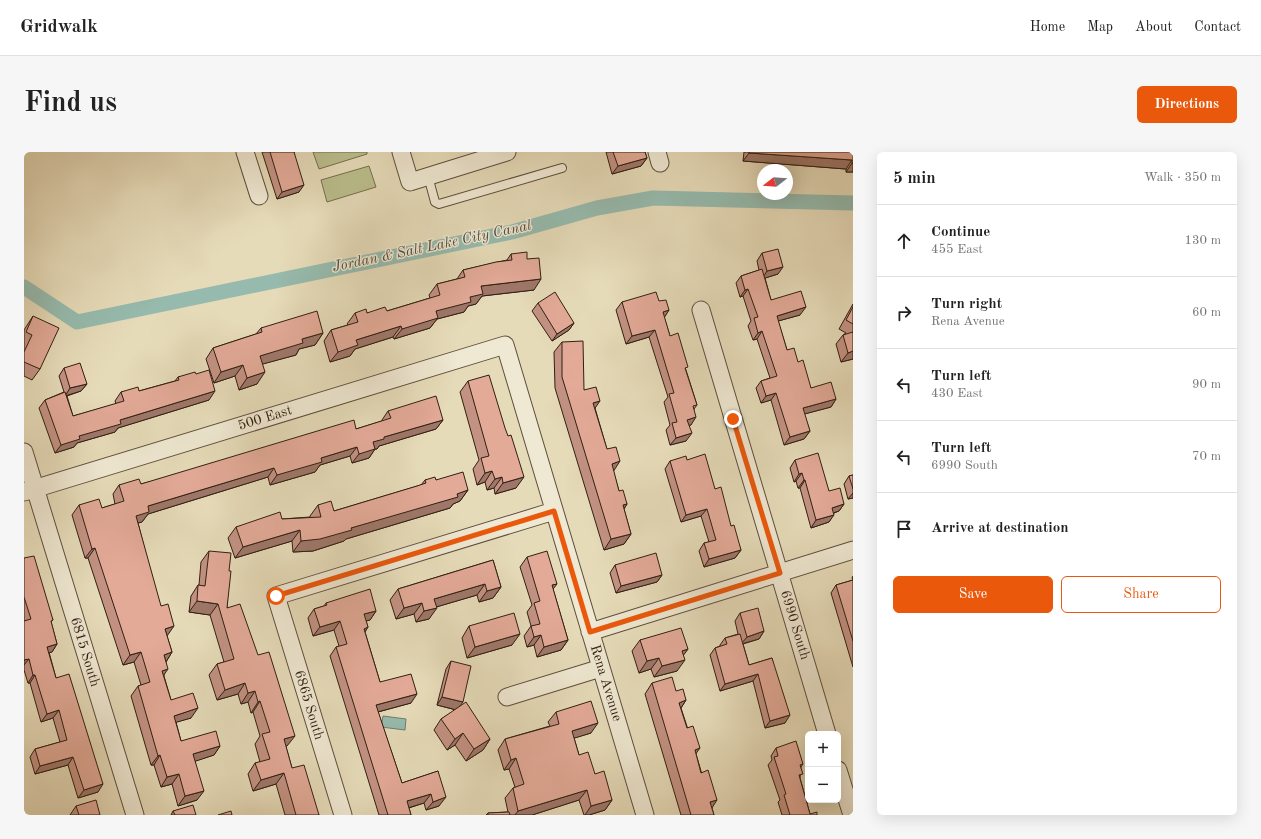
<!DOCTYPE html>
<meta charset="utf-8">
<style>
body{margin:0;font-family:"Old Standard TT",serif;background:#f6f6f6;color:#222}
.controls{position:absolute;right:12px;bottom:12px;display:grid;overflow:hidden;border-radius:6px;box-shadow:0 4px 16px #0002}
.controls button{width:36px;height:36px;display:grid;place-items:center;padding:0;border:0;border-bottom:1px solid #e0e0e0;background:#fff;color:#222;font:20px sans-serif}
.compass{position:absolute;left:733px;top:12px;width:36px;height:36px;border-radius:50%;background:#fff;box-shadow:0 4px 16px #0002;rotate:253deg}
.stop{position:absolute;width:12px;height:12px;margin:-9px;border:3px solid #ea580c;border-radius:50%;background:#fff}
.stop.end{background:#ea580c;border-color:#fff;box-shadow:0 1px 4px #0008}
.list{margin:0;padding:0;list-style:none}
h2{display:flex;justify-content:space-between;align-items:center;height:52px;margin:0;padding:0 16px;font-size:17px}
h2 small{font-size:13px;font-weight:400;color:#767676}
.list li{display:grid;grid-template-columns:26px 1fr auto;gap:12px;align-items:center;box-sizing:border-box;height:72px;padding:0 16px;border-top:1px solid #e0e0e0}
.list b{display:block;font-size:15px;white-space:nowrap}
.list p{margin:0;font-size:13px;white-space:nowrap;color:#767676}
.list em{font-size:13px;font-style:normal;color:#767676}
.actions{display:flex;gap:8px;padding:12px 16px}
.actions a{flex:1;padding:9px 0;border:1px solid #ea580c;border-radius:6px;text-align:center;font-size:14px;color:#ea580c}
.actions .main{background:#ea580c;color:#fff}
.icon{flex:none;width:22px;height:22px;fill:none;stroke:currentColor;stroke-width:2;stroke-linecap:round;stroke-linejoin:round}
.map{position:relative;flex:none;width:829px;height:663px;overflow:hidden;border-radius:6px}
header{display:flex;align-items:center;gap:24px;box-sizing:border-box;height:56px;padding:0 20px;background:#fff;border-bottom:1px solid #e0e0e0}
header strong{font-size:19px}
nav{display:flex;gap:22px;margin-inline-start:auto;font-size:14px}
.intro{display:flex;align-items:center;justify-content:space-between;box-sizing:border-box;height:96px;padding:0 24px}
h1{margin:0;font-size:28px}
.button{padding:10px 18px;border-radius:6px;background:#ea580c;color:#fff;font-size:14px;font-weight:700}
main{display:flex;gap:24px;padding:0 24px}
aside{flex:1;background:#fff;border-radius:6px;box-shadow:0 4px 16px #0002}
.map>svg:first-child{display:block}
</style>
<header>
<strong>Gridwalk</strong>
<nav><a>Home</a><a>Map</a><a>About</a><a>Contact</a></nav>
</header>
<div class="intro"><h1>Find us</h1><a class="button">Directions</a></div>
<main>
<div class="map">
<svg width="829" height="663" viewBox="0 0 829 663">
<rect width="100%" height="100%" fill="#e6dbb9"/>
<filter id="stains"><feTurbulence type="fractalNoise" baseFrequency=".005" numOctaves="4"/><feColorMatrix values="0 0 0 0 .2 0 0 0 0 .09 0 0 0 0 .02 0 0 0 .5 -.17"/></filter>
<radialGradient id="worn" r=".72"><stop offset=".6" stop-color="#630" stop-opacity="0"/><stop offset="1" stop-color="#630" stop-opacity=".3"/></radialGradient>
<path fill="#babe8c" stroke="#766e4f" d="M 289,0 L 343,0 L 343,2 L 295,17 Z
M 345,14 L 352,35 L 303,50 L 297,28 Z"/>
<path fill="#96bbae" stroke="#6e7d70" d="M 359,564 L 382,567 L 381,578 L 357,575 Z"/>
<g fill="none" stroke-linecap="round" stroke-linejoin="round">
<path stroke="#96bbae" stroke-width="15" d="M 0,135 L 53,170 L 488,80 L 573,56 L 629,46 L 829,51"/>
<g stroke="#5e4e3c" stroke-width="10">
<path id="lane" d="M 404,24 L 411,50 L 415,52 L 538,16"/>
</g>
<g stroke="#5e4e3c" stroke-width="19">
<path id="street" d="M 221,0 L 235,44
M 377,0 L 386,30 L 483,0
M 633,0 L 636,11
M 677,158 L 803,582
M 0,300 L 111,663
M 0,340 L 481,193 L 621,663
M 566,480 L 829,398
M 483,545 L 577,516
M 814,618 L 828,663
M 319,663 L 252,444 L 530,359"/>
</g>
<use href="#lane" stroke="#efe8d2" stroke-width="8"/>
<use href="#street" stroke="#efe8d2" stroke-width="17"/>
</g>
<path fill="#c39283" stroke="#311f12" d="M 238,0 L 270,0 L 275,40 L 253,47 Z
M 582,0 L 621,0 L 623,6 L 617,14 L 588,22 Z
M 720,0 L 829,0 L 829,20 L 822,20 L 822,17 L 719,9 Z
M 738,101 L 754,122 L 741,126 L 747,148 L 776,163 L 754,169 L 763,198 L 774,210 L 787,236 L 812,247 L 807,255 L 780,262 L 786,279 L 780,287 L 760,293 L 747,248 L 737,251 L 732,236 L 737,229 L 746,226 L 733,187 L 729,188 L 724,174 L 727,169 L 719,144 L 716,145 L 712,131 L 717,124 L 735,118 L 733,109 Z
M 487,102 L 503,107 L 510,138 L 458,144 L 452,152 L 444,154 L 440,160 L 413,167 L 406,176 L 370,187 L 369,185 L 331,197 L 326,204 L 306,210 L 300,189 L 307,178 L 324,173 L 323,172 L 331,161 L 343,161 L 363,159 L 406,146 L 405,143 L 413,132 L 433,127 L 439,118 L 483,108 Z
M 635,149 L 645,158 L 640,165 L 646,184 L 662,218 L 673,253 L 670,257 L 667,273 L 665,273 L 662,289 L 646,293 L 642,278 L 646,273 L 640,250 L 644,245 L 625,185 L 602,192 L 592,158 L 598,150 Z
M 514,151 L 550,171 L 545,178 L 528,189 L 508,159 Z
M 829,152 L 829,207 L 817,210 L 812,192 L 819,183 L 822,181 L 815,177 Z
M 9,164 L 16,217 L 8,228 L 0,224 L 0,178 Z
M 237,176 L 299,181 L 291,193 L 275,197 L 272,203 L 238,212 L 233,232 L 215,238 L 211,224 L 190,231 L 182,207 L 189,196 L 232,182 Z
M 538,190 L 560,238 L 571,256 L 595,339 L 603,352 L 600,357 L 607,382 L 600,392 L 580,398 L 531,236 L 530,200 Z
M 40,216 L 63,232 L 57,239 L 43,244 L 49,264 L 92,252 L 91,249 L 97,240 L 115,239 L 151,229 L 154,225 L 172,222 L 185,248 L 94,276 L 91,280 L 53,291 L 50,295 L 31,301 L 15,256 L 21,248 L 40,240 L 35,224 Z
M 444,229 L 492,336 L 471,342 L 470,336 L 463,338 L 461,330 L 453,333 L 449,317 L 455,308 L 436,240 Z
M 364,259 L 419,268 L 412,277 L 355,294 L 353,297 L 351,297 L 345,306 L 328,311 L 326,304 L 296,313 L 291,320 L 246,333 L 244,325 L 124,362 L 118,370 L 114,371 L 143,484 L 148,500 L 142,510 L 140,524 L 147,548 L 167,566 L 152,570 L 157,589 L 196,594 L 190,603 L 171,609 L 173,648 L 154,654 L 148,632 L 137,635 L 130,613 L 127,613 L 107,544 L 114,534 L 117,533 L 110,510 L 99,513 L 64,406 L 61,406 L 48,363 L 55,353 L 78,356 L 91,352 L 89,342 L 95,333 L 117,332 L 332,277 L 358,269 L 358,268 Z
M 663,308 L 691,337 L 717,398 L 711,406 L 680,415 L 675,399 L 680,391 L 685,390 L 677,364 L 657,370 L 641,317 L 646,309 Z
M 771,308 L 805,339 L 820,352 L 815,359 L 810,361 L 805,370 L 787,376 L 776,336 L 774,336 L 772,329 L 770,330 L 766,316 Z
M 829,323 L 829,346 L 824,347 L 820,332 L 825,324 Z
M 401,328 L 412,328 L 444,338 L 436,349 L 429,352 L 426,356 L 322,387 L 320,389 L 289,399 L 269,400 L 268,389 L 211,406 L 204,386 L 212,375 L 258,367 L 286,365 L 286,364 L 294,353 L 310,359 L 397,333 Z
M 185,399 L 205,419 L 203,456 L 263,594 L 262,595 L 268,616 L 295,663 L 261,663 L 252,632 L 229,639 L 224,622 L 231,611 L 236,610 L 231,592 L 236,584 L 229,560 L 227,561 L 224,550 L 217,552 L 214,542 L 193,548 L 185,523 L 193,512 L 200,510 L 186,463 L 165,460 L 167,444 L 174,433 L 175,433 L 177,410 Z
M 503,405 L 529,437 L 544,488 L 537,498 L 513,505 L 510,493 L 503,495 L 500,484 L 507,474 L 503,460 L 508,453 L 496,415 Z
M 0,406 L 29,468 L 27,470 L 33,492 L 28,500 L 25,500 L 32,526 L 74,640 L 54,646 L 44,613 L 11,622 L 6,605 L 11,597 L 36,590 L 29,566 L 17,570 L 6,531 L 4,531 L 0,518 Z
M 469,408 L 477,435 L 469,446 L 455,450 L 453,443 L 412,455 L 405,467 L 392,470 L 390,462 L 372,467 L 366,448 L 374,437 Z
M 591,413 L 638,423 L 633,430 L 592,441 L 586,421 Z
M 829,424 L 829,515 L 807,441 L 812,433 L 829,428 L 828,426 Z
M 302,451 L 352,459 L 346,468 L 342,469 L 344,475 L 341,480 L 356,530 L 387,551 L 354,560 L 378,631 L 414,619 L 415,654 L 402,658 L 400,651 L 385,656 L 387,663 L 355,663 L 306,504 L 312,495 L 315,494 L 310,478 L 289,484 L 284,466 L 290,457 L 300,454 Z
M 716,461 L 740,479 L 735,487 L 719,492 L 725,513 L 748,506 L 761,571 L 741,576 L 729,529 L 696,539 L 686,503 L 691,496 L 696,494 L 696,493 L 701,486 L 714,482 L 711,469 Z
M 445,474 L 488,493 L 443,506 L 438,486 Z
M 616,488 L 664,497 L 659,503 L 653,519 L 630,525 L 627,517 L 615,521 L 608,499 Z
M 427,509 L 435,555 L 466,587 L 459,598 L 442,609 L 431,593 L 423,598 L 410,578 L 417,567 L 432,558 L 413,553 L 422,517 Z
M 628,531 L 652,539 L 662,548 L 657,556 L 672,602 L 690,663 L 657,663 L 621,542 Z
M 532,560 L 567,581 L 550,586 L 555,603 L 571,622 L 588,648 L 581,658 L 565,663 L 560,663 L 555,648 L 508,663 L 462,663 L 464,661 L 484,660 L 481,646 L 489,636 L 491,635 L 485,617 L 480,618 L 474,598 L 481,587 L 526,574 L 524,570 Z
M 752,596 L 779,612 L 777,615 L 776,626 L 786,662 L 793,663 L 758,663 L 754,650 L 756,648 L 744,613 L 748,608 L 747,604 Z
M 52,654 L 76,663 L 46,663 Z
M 149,659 L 172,663 L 147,663 Z"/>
<path fill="#9f776a" stroke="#311f12" d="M 725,1 L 828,8 L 822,17 L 719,9 Z
M 623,6 L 617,14 L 588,22 L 594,14 Z
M 828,11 L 829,11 L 829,20 L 822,20 Z
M 280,33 L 275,40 L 253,47 L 258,40 Z
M 759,115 L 754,122 L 738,127 L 743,119 Z
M 517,127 L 510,138 L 458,144 L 452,152 L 444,154 L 440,160 L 413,167 L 406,176 L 370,187 L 378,177 L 412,159 L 446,145 L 457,134 Z
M 724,137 L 719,144 L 716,145 L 721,138 Z
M 782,155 L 776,163 L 747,171 L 753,164 Z
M 645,158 L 640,166 L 639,160 Z
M 550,171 L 545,178 L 528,189 L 533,182 Z
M 377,174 L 369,185 L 331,197 L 326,204 L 306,210 L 314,200 L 332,188 Z
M 631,178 L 625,185 L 602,192 L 608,184 Z
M 738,179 L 733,187 L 729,188 L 734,181 Z
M 299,181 L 291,193 L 275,197 L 272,203 L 228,215 L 236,204 L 278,187 Z
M 829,199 L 829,207 L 817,210 L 824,201 Z
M 219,213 L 211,224 L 190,231 L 197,220 Z
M 241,220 L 233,232 L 215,238 L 223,226 Z
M 63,232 L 57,239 L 41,244 L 46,236 Z
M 191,239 L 185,248 L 94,276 L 91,280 L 53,291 L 50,295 L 31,301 L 37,293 L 55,284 L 96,268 Z
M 752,241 L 747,248 L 737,251 L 742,244 Z
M 812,247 L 807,255 L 773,264 L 779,256 Z
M 576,249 L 569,259 L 569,251 Z
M 672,265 L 667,273 L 658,275 L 663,268 Z
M 419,268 L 412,277 L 355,294 L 353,297 L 351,297 L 345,306 L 328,311 L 335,302 L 349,290 L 360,285 Z
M 786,279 L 780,287 L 760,293 L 766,285 Z
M 668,281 L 662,289 L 646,293 L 652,286 Z
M 333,295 L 326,304 L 296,313 L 291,320 L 246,333 L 253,323 L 297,306 Z
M 596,309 L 589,320 L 588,312 Z
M 250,316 L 244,325 L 124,362 L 118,370 L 105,373 L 112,364 L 124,354 Z
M 468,319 L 461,330 L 453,333 L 461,321 Z
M 778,321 L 772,329 L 770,330 L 775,322 Z
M 478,325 L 470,336 L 463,338 L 471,327 Z
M 500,325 L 492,336 L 471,342 L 479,331 Z
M 780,328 L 781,328 L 776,336 L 774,336 Z
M 444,338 L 436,349 L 429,352 L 426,356 L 322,387 L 320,389 L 289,399 L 269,400 L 277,389 L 327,376 Z
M 829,341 L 829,346 L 824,347 Z
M 603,352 L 596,363 L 599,353 Z
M 820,352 L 815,359 L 803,363 L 808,356 Z
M 683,357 L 677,364 L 657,370 L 662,363 Z
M 810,363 L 805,370 L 787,376 L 792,368 Z
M 276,378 L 268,389 L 211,406 L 219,395 Z
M 607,382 L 600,392 L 580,398 L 587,387 Z
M 71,396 L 64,406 L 61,406 L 68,397 Z
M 717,398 L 711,406 L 680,415 L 685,407 Z
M 638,423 L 633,430 L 592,441 L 597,434 Z
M 461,432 L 453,443 L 402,458 L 410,447 Z
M 533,432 L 526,441 L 528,433 Z
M 477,435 L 469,446 L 455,450 L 463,439 Z
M 173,449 L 194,452 L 186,463 L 165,460 Z
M 398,451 L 390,462 L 372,467 L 380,456 Z
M 413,456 L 405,467 L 392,470 L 400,459 Z
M 352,459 L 346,468 L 334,471 L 340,462 Z
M 316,469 L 310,478 L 289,484 L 296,475 Z
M 150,474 L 143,484 L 141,477 Z
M 344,475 L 338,484 L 340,477 Z
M 740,479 L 735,487 L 717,492 L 723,485 Z
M 496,482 L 488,493 L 443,506 L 451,495 Z
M 517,483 L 510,493 L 503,495 L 510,485 Z
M 544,488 L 537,498 L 513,505 L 520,495 Z
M 33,492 L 28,500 L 18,503 L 23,495 Z
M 664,497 L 656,508 L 658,499 Z
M 117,500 L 110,510 L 99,513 L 106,503 Z
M 148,500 L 142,510 L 140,503 Z
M 635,506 L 627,517 L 615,521 L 623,509 Z
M 5,507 L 0,513 L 0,508 Z
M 661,508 L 653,519 L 630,525 L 638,514 Z
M 144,517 L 137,527 L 138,519 Z
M 734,522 L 729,529 L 696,539 L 701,532 Z
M 9,523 L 11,523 L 6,531 L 4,531 Z
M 221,531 L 214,542 L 193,548 L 201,538 Z
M 231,539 L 224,550 L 217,552 L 224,541 Z
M 393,542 L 387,551 L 346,562 L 352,553 Z
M 418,545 L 439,550 L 433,558 L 413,553 Z
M 662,548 L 655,559 L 655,551 Z
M 236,549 L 229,560 L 227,561 L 234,550 Z
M 174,556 L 167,566 L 143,573 L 150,564 Z
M 35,558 L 29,566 L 17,570 L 23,562 Z
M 766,563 L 761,571 L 741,576 L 746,569 Z
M 574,571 L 567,581 L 541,589 L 548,579 Z
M 439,581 L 431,593 L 423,598 L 431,587 Z
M 271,584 L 263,594 L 252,598 L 260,587 Z
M 466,587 L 459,598 L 442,609 L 450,597 Z
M 196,594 L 190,603 L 163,612 L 169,602 Z
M 676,596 L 668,607 L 671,598 Z
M 136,603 L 130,613 L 127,613 L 134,604 Z
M 49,605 L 44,613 L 11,622 L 16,614 Z
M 492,606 L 485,617 L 480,618 L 487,608 Z
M 260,621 L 252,632 L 229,639 L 237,628 Z
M 155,622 L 148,632 L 137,635 L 143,625 Z
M 79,632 L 74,640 L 54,646 L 60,638 Z
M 563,638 L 555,648 L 508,663 L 491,663 L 494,659 Z
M 180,639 L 173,648 L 154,654 L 161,644 Z
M 407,642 L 400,651 L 377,658 L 383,649 Z
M 422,645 L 415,654 L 402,658 L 409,650 Z
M 588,648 L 581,658 L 565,663 L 561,663 L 567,654 Z
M 693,648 L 686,659 L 686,650 Z"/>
<path fill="#e3aa98" stroke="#311f12" d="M 246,0 L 270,0 L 280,33 L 258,40 Z
M 589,0 L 621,0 L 623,6 L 594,14 Z
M 725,0 L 829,0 L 829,11 L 828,11 L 828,8 L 725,1 Z
M 754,97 L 759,115 L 743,119 L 738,101 Z
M 503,100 L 503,107 L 515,106 L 517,127 L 457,134 L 459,142 L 446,145 L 447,150 L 412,159 L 414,166 L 378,177 L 377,174 L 332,188 L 334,193 L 314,200 L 307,178 L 334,170 L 331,161 L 342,157 L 343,161 L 361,155 L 363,159 L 416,143 L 413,132 L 441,125 L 439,118 L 472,110 L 488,108 L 487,102 Z
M 738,117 L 747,148 L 777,139 L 782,155 L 753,164 L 763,198 L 770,196 L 774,210 L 779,208 L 787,236 L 807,230 L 812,247 L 779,256 L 786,279 L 766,285 L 752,241 L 742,244 L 737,229 L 753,224 L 738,179 L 734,181 L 730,166 L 734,165 L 724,137 L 721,138 L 717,124 Z
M 531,140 L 550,171 L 533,182 L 514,151 Z
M 632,140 L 635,149 L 642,148 L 645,158 L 639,160 L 646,184 L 654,181 L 664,215 L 661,216 L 673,253 L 669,254 L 672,265 L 663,268 L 668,281 L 652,286 L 648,271 L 653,270 L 645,242 L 650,241 L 631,178 L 608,184 L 598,150 Z
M 829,155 L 829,172 L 822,168 Z
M 293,159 L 299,181 L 278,187 L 279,191 L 236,204 L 241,220 L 223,226 L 219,213 L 197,220 L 189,196 L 238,180 L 237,176 Z
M 9,164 L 35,176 L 16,217 L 0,210 L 0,200 L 8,183 L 2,180 Z
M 829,180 L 829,199 L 824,201 L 819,183 Z
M 559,189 L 560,238 L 572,235 L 576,249 L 569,251 L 583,297 L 592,295 L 596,309 L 588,312 L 595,339 L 599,338 L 603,352 L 599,353 L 607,382 L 587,387 L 538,225 L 538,190 Z
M 56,211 L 63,232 L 46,236 L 40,216 Z
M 185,218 L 191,239 L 96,268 L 97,272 L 55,284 L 56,287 L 37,293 L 21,248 L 41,240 L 49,264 L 100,249 L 97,240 L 114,235 L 115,239 L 155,228 L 154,225 L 171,220 L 172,222 Z
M 465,223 L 481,276 L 484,284 L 487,283 L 500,325 L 479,331 L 478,325 L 471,327 L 468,319 L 461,321 L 457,306 L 465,304 L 444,229 Z
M 412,244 L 419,268 L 360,285 L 360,287 L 349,290 L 351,297 L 335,302 L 333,295 L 297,306 L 298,310 L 253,323 L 250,316 L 124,354 L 125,360 L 112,364 L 137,454 L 144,452 L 150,474 L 141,477 L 148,500 L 140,503 L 144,517 L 138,519 L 147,548 L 169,541 L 174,556 L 150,564 L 157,589 L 192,579 L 196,594 L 169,602 L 180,639 L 161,644 L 155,622 L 143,625 L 136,603 L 134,604 L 114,534 L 126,530 L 117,500 L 106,503 L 71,396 L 68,397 L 55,353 L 75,347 L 78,356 L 100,349 L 95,333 L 115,327 L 117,332 L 330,268 L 332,277 L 367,266 L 364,259 Z
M 794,301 L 805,339 L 816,336 L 820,352 L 808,356 L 810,363 L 792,368 L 781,328 L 780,328 L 778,321 L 775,322 L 771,308 Z
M 681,302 L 691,337 L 697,335 L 707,374 L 710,373 L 717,398 L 685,407 L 680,391 L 692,388 L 683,357 L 662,363 L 646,309 L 662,304 L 663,308 Z
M 439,320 L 444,338 L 433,342 L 434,345 L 327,376 L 328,378 L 296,387 L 277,389 L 276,378 L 219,395 L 212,375 L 256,360 L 258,367 L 297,365 L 294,353 L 307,349 L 310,359 L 393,334 L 402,331 L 401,328 L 411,325 L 412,328 Z
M 829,323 L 829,337 L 825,324 Z
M 185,399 L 207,401 L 205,419 L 207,419 L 203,456 L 216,452 L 234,503 L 245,500 L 271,584 L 260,587 L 268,616 L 280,613 L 295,663 L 272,663 L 260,621 L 237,628 L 231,611 L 246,607 L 238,582 L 246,580 L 236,549 L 234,550 L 231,539 L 224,541 L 221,531 L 201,538 L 193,512 L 210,507 L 194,452 L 173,449 L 174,433 L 181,434 Z
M 523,399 L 533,432 L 528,433 L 544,488 L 520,495 L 517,483 L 510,485 L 507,474 L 516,472 L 510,451 L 516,449 L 503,405 Z
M 632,401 L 638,423 L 597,434 L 591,413 Z
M 10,404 L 29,468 L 27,469 L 33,492 L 23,495 L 32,526 L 45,522 L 79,632 L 60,638 L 49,605 L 16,614 L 11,597 L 43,588 L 35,558 L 23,562 L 11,523 L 9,523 L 5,507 L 0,508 L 0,469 L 7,467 L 0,445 L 0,406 Z
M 469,408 L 477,435 L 463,439 L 461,432 L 410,447 L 413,456 L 400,459 L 398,451 L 380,456 L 374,437 Z
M 829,428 L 829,489 L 812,433 Z
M 346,437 L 352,459 L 340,462 L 344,475 L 340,477 L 356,530 L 387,522 L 393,542 L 352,553 L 378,631 L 414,619 L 422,645 L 409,650 L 407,642 L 383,649 L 387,663 L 364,663 L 312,495 L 323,492 L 316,469 L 296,475 L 290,457 L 303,453 L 302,451 Z
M 734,456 L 740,479 L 723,485 L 716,461 Z
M 490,461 L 496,482 L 451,495 L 445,474 Z
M 657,476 L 664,497 L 658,499 L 661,508 L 638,514 L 635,506 L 623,509 L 616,488 Z
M 716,482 L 725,513 L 748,506 L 766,563 L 746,569 L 734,522 L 701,532 L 691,496 L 703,492 L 701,486 Z
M 427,509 L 447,514 L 439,550 L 418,545 Z
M 648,525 L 652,539 L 659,537 L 662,548 L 655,551 L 663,576 L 669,574 L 676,596 L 671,598 L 677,621 L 684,618 L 693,648 L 686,650 L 690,663 L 667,663 L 628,531 Z
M 567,549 L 574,571 L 548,579 L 555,603 L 564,600 L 571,622 L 580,619 L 588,648 L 567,654 L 563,638 L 494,659 L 489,636 L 500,632 L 492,606 L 487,608 L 481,587 L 535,572 L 532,560 Z
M 442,550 L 466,587 L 450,597 L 439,581 L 431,587 L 417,567 Z
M 772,589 L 779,612 L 776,613 L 779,622 L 775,623 L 786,662 L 793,660 L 793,663 L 766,663 L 760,643 L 762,642 L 750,605 L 754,604 L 752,596 Z
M 72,648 L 76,663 L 55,663 L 52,654 Z
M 169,653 L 172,663 L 151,663 L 149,659 Z
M 207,659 L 208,663 L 194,663 Z
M 485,660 L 486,663 L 464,663 L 464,661 Z"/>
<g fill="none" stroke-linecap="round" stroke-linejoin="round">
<path stroke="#ea580c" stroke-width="5" d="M 252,444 L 530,359 L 566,480 L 756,421 L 709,267"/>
</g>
<g text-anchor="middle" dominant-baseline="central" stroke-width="3" stroke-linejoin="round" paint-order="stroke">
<g font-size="14" fill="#311f12" stroke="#efe8d2">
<text transform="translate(241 266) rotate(-17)">500 East</text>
<text transform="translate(771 473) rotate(73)">6990 South</text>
<text transform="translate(61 500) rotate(73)">6815 South</text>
<text transform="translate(582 531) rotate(73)">Rena Avenue</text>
<text transform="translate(285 553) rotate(73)">6865 South</text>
</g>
<g font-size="15" font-style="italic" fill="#4f4e41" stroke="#efe8d2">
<text transform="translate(408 95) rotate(-12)">Jordan &amp; Salt Lake City Canal</text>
</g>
</g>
<rect width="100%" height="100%" filter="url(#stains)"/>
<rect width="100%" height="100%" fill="url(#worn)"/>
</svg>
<div class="controls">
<button>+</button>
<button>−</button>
</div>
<svg class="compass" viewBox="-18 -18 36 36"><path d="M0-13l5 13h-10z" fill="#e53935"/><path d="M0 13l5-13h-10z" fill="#767676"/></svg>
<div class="stop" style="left:252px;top:444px"></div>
<div class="stop end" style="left:709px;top:267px"></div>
</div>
<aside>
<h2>5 min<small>Walk · 350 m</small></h2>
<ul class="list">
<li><svg class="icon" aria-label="ahead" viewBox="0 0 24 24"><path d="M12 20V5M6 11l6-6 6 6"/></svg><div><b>Continue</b><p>455 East</p></div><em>130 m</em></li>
<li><svg class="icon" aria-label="right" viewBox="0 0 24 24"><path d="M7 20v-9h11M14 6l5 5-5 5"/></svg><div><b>Turn right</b><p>Rena Avenue</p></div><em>60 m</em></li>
<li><svg class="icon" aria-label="left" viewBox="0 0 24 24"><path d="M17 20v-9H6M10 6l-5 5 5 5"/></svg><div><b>Turn left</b><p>430 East</p></div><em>90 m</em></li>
<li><svg class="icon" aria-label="left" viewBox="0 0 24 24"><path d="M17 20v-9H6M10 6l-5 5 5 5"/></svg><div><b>Turn left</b><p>6990 South</p></div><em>70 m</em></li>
<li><svg class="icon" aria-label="arrive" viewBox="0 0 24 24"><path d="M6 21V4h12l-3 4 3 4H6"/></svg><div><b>Arrive at destination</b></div></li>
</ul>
<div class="actions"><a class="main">Save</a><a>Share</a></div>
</aside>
</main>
